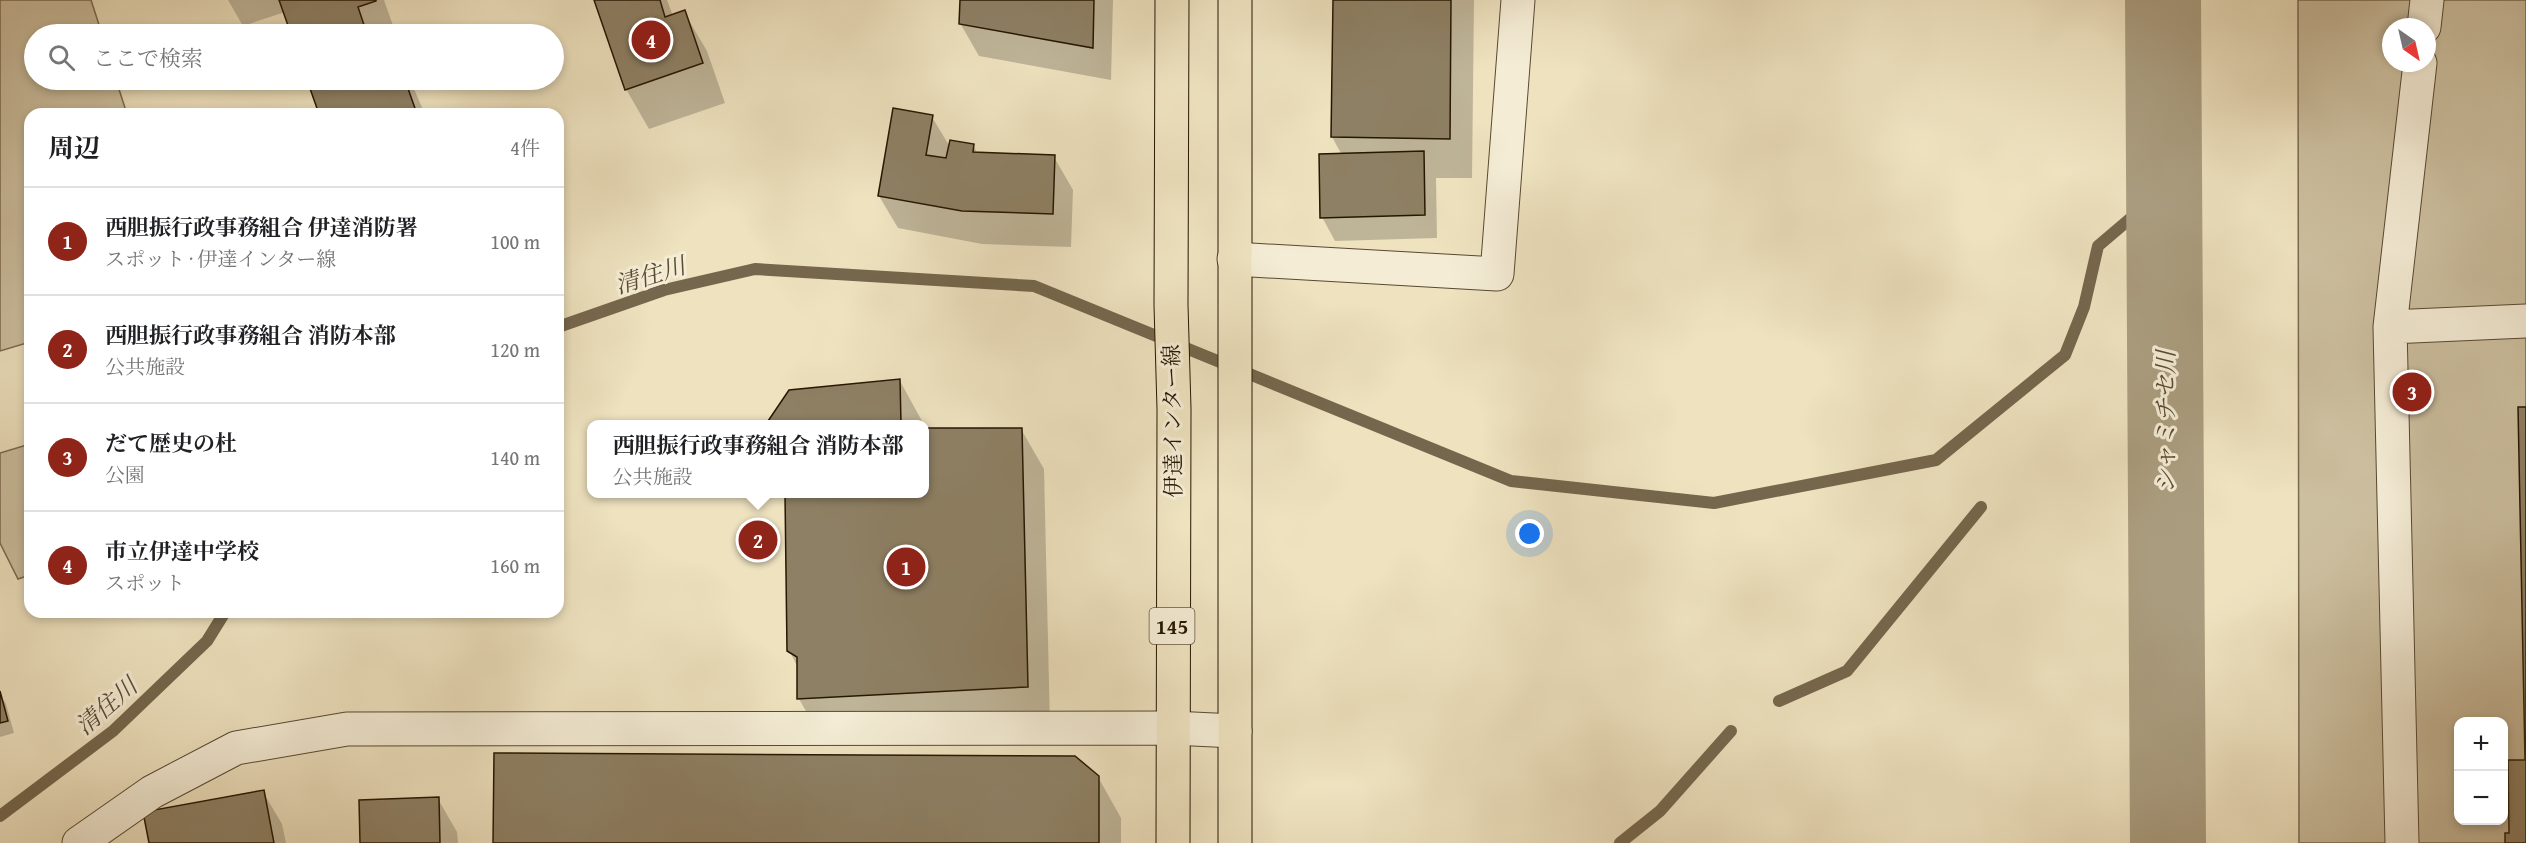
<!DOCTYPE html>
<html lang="ja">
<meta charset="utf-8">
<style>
body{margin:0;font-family:"Gentium Book Plus","Noto Serif JP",serif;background:#f2f2f2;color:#202124}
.controls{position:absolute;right:18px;bottom:18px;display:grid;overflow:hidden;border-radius:12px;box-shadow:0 3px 9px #0003}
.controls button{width:54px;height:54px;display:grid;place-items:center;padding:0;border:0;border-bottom:2px solid #e0e0e0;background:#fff;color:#202124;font:30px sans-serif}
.compass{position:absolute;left:2382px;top:18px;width:54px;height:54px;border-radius:50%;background:#fff;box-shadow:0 3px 9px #0003;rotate:146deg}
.you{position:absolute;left:1530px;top:534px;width:21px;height:21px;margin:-15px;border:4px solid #fff;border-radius:50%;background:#1a73e8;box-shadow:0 0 0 9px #1a73e833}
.badge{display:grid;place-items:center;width:39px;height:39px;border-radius:50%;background:#8f2418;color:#fff;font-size:20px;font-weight:700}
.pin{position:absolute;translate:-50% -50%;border:3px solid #fff;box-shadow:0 2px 6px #0006}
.popup{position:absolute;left:587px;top:420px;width:342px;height:78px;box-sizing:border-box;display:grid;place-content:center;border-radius:12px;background:#fff;filter:drop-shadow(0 2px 4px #0005);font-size:20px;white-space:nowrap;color:#757577}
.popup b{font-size:22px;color:#202124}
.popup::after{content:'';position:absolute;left:50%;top:100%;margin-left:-12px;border:12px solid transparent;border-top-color:#fff}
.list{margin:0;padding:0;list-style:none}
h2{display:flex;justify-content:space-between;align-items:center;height:78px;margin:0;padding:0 24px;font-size:26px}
h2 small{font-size:20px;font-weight:400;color:#757577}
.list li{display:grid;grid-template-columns:39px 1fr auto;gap:18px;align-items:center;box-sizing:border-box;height:108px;padding:0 24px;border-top:2px solid #e0e0e0}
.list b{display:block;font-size:22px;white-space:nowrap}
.list p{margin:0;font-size:20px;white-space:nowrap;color:#757577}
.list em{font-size:20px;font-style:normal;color:#757577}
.icon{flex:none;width:33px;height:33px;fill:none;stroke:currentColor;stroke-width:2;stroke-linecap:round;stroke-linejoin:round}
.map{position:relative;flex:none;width:2526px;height:843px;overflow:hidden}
.search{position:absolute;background:#fff;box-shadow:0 3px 9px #0003;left:24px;top:24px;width:540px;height:66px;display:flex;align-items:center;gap:15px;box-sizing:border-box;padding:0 21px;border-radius:33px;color:#757577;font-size:22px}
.panel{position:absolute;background:#fff;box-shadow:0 3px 9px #0003;left:24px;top:108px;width:540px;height:510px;border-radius:18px}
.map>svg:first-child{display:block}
</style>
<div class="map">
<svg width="2526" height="843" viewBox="0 0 2526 843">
<rect width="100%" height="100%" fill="#eee2bf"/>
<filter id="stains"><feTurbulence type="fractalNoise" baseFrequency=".00333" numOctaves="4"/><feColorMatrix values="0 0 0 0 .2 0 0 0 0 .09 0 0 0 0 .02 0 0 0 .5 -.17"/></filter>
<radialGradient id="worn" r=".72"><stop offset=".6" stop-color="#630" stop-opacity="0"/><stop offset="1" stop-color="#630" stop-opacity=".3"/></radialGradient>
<path fill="#ccbf9f" stroke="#796a50" stroke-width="1.5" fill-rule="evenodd" d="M 0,0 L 91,0 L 102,34 L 34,34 L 34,80 L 116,80 L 127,114 L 30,114 L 30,342 L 0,351 Z
M 2298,0 L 2526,0 L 2526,843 L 2299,843 ZM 2391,27 L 2427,27 L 2427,63 L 2391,63 ZM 2458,722 L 2504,722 L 2504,820 L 2458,820 Z
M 30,444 L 30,575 L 18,579 L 0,543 L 0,453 Z"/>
<path fill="#0003" d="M 228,0 L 384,0 L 396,34 L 293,34 L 285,12 L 243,26 Z
M 595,0 L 667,0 L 673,16 L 684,12 L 707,51 L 725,103 L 649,129 L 626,89 Z
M 961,0 L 1113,0 L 1111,80 L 979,56 L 960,23 Z
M 1334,0 L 1474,0 L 1472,178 L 1436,178 L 1437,238 L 1335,241 L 1322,217 L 1342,155 L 1332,137 Z
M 308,80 L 410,80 L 425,114 L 320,114 Z
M 932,117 L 950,147 L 973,145 L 978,154 L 1054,157 L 1073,190 L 1071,247 L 982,244 L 898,228 L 879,196 Z
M 900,381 L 922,421 L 923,424 L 768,424 L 789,392 Z
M 1021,429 L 1044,469 L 1050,726 L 822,739 L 799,699 L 798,668 L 789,650 L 786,494 L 924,494 Z
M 0,694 L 6,704 L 14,733 L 0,737 Z
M 1098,777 L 1121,818 L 1121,843 L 495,843 Z
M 263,792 L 282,824 L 286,843 L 150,843 Z
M 438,799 L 457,832 L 458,843 L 361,843 Z"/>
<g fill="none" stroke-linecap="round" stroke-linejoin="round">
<path stroke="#75674d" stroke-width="12" d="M 558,327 L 664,290 L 755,269 L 1034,286 L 1511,481 L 1714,503 L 1936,460 L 2065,355 L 2084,307 L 2098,246 L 2165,189
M 1779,701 L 1847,671 L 1981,507
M 0,816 L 113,731 L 207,641 L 225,612
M 1620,843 L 1660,811 L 1731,731"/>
<path stroke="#aa9d7f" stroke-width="76" d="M 2163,0 L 2168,843"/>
</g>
<path fill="#8e8064" stroke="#261602" stroke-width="1.5" d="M 279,0 L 376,0 L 376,1 L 358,7 L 367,34 L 291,34 Z
M 594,0 L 660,0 L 665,17 L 685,10 L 703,63 L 625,90 Z
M 960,0 L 1094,0 L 1093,48 L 959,24 Z
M 1333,0 L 1451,0 L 1450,139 L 1331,137 Z
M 307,80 L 405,80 L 417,114 L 319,114 Z
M 893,108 L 933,115 L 926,155 L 946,158 L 950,140 L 974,144 L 973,152 L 1055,155 L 1053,214 L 962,211 L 878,196 Z
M 1424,151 L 1425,215 L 1320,218 L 1319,154 Z
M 900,379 L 901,424 L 766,424 L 789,390 Z
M 2518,407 L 2526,407 L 2526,843 L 2505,843 L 2505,833 L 2509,833 L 2508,760 L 2525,760 Z
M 924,428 L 1022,428 L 1028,687 L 797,699 L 797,657 L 787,651 L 785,494 L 924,494 Z
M 0,691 L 8,721 L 0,723 Z
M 494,753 L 1075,756 L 1099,776 L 1099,843 L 493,843 Z
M 264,790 L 274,843 L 149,843 L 143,812 Z
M 439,797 L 440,843 L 360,843 L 359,800 Z"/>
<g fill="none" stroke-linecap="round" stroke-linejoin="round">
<g stroke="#584931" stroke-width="35">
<path id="minor" d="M 2424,27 L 2427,0
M 1234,259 L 1497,274 L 1518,0
M 2390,327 L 2526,321
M 79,843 L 152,792 L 236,748 L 347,729 L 1172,728 L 1235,731
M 2402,843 L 2390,327 L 2420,63"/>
</g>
<g stroke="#261602" stroke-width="35">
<path id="major" d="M 1172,0 L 1171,305 L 1174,409 L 1173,843
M 1235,843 L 1235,0"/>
</g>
<use href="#minor" stroke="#f4ecd5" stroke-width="33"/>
<use href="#major" stroke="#eee2bf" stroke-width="33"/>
</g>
<g text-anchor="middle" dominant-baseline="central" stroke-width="6" stroke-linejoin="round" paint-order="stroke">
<rect fill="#f4ecd5" stroke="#645641" stroke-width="1.5" x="1149.5" y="608" width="45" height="36" rx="4.5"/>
<g font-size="21" font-weight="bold" fill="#261602">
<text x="1172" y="626">145</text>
</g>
<g font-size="22" fill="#261602" stroke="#f4ecd5">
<text transform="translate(1172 421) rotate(-91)">伊達インター線</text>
</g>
<g font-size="24" font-style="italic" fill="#5b4c34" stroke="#f4ecd5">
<text transform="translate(650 275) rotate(-17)">清住川</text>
<text transform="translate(2165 422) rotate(-90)">シャミチセ川</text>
<text transform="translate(106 706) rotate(-41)">清住川</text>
</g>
</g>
<rect width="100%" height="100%" filter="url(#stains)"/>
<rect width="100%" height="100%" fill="url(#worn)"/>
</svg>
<div class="controls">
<button>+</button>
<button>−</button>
</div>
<svg class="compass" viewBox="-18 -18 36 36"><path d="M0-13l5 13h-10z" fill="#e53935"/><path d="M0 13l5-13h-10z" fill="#757577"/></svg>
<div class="you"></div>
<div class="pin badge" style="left:906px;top:567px">1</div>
<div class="pin badge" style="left:758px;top:540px">2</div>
<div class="popup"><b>西胆振行政事務組合 消防本部</b>公共施設</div>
<div class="pin badge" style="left:2412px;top:392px">3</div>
<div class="pin badge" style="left:651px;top:40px">4</div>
<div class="search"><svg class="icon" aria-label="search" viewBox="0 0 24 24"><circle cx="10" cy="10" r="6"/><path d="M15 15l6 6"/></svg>ここで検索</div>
<section class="panel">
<h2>周辺<small>4件</small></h2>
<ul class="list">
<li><span class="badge">1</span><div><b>西胆振行政事務組合 伊達消防署</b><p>スポット · 伊達インター線</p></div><em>100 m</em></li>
<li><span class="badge">2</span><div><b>西胆振行政事務組合 消防本部</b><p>公共施設</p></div><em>120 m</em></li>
<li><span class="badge">3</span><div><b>だて歴史の杜</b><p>公園</p></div><em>140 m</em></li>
<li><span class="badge">4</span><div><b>市立伊達中学校</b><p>スポット</p></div><em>160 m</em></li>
</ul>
</section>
</div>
